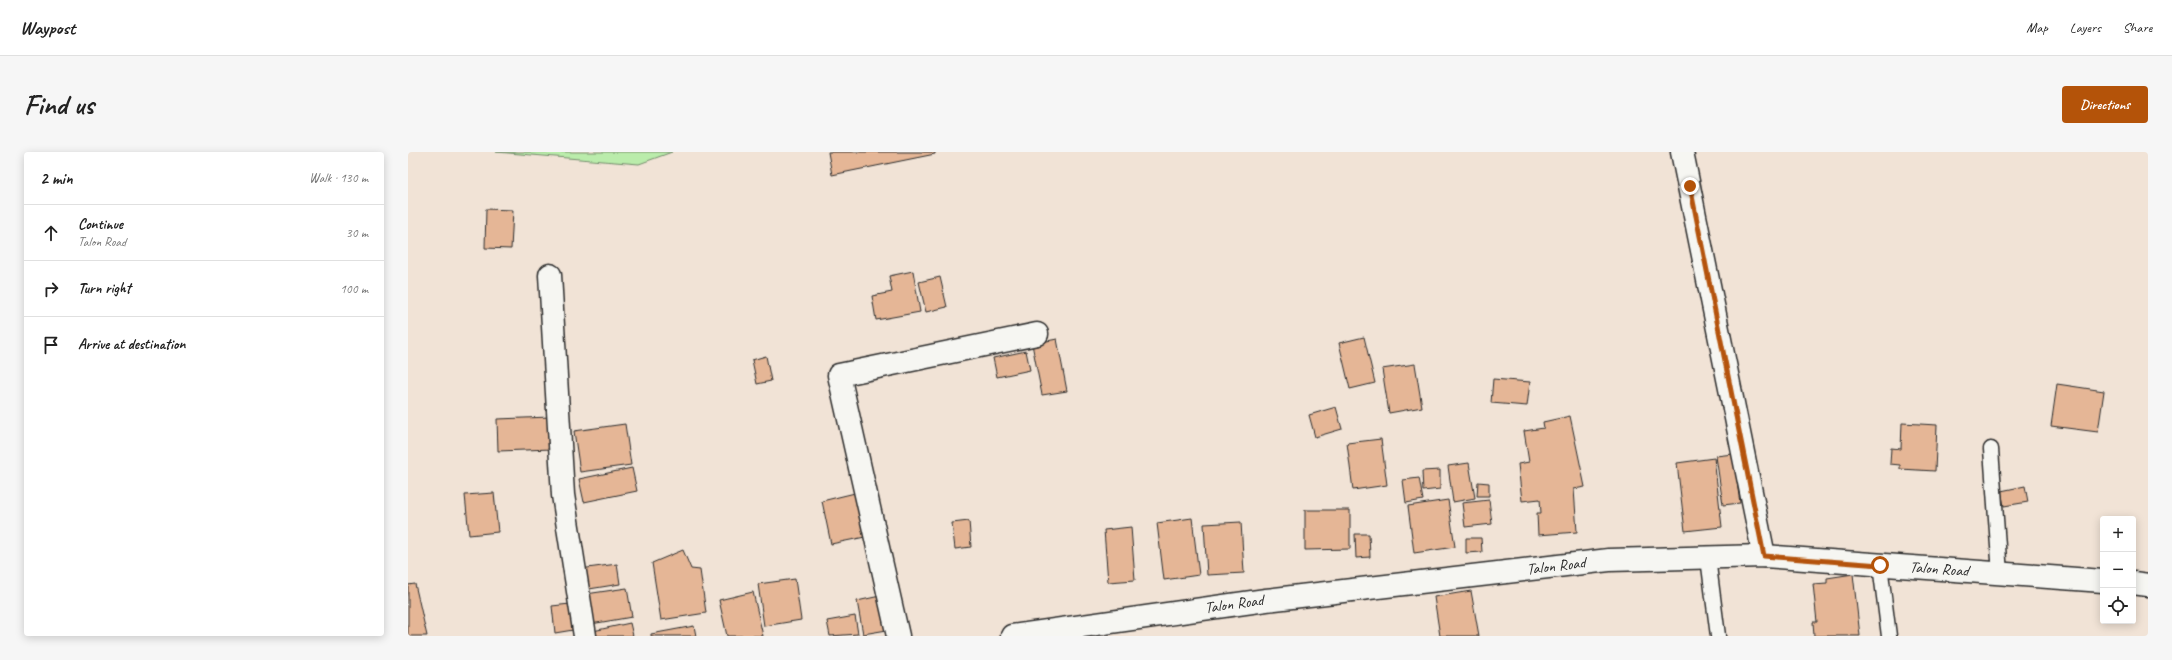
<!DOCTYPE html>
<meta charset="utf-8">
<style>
body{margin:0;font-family:Caveat,sans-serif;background:#f6f6f6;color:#222}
.controls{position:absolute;right:12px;bottom:12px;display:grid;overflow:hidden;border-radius:4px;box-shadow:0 2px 10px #0003}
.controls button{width:36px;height:36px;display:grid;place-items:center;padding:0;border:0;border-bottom:1px solid #e0e0e0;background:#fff;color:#222;font:20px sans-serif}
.stop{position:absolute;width:12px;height:12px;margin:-9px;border:3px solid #b45309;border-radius:50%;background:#fff}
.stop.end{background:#b45309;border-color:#fff;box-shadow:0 1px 4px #0008}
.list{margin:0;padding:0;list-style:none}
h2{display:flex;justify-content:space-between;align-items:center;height:52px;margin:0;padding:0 16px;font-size:17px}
h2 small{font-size:13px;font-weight:400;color:#767676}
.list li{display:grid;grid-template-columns:26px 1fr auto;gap:12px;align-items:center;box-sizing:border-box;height:56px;padding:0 16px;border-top:1px solid #e0e0e0}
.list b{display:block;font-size:15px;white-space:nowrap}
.list p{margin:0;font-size:13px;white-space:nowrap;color:#767676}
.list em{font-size:13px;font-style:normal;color:#767676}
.icon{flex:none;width:22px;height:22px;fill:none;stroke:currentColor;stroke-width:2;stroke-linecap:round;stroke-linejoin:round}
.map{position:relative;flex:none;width:1740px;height:484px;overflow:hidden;border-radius:4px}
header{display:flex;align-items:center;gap:24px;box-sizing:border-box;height:56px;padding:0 20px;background:#fff;border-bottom:1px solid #e0e0e0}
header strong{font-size:19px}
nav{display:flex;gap:22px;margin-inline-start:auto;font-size:14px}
.intro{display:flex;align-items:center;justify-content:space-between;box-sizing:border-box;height:96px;padding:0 24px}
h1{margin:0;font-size:28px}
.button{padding:10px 18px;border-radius:4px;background:#b45309;color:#fff;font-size:14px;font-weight:700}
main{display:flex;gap:24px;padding:0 24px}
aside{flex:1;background:#fff;border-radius:4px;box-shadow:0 2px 10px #0003}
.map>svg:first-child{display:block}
</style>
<header>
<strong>Waypost</strong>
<nav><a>Map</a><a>Layers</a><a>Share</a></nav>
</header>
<div class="intro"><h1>Find us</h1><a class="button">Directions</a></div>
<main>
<aside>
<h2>2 min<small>Walk · 130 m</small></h2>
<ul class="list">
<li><svg class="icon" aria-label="ahead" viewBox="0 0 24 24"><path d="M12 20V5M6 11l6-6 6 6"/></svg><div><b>Continue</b><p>Talon Road</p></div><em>30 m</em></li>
<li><svg class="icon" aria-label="right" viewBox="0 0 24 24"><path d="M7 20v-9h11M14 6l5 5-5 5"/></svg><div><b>Turn right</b></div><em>100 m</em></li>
<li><svg class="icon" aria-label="arrive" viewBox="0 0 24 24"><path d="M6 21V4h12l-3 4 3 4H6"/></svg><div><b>Arrive at destination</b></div></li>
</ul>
</aside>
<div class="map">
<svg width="1740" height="484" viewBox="0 0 1740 484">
<rect width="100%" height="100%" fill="#f1e3d6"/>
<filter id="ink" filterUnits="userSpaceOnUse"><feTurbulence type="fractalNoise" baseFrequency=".025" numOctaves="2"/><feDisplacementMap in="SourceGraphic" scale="8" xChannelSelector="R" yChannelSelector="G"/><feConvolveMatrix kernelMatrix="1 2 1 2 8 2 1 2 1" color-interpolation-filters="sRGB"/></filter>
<g filter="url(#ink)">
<path fill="#baecab" stroke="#728c6b" d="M 88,0 L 264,0 L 231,12 Z"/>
<path fill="#e5b696" stroke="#2b2b2b" d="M 420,0 L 527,0 L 527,2 L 424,23 Z
M 78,57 L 105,58 L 103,97 L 77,96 Z
M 505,119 L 512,160 L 468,168 L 464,144 L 484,140 L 481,124 Z
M 532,125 L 539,155 L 518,160 L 511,130 Z
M 956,185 L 967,231 L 942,237 L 931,191 Z
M 649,187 L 659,239 L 634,243 L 624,192 Z
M 618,199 L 622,218 L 589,225 L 585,206 Z
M 358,204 L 363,229 L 349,232 L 344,208 Z
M 1007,212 L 1014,255 L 981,261 L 974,217 Z
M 1085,227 L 1122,230 L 1119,254 L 1083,251 Z
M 1649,232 L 1696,239 L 1690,280 L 1643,274 Z
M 928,255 L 934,277 L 907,285 L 901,263 Z
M 1162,264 L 1177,335 L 1166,337 L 1169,380 L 1130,383 L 1129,361 L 1133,361 L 1132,347 L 1114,349 L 1110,312 L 1121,310 L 1116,279 L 1136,276 L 1135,270 Z
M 143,265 L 144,297 L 90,299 L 89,267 Z
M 1494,271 L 1529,273 L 1527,319 L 1492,317 L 1492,313 L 1482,312 L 1483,296 L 1493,297 Z
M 217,272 L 223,313 L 172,320 L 166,279 Z
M 973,287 L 979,333 L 945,338 L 939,291 Z
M 1325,302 L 1332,351 L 1315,353 L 1308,304 Z
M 1306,306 L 1314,375 L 1277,379 L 1269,311 Z
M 1061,311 L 1067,346 L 1045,350 L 1040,314 Z
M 224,316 L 229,339 L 176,350 L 171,327 Z
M 1032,318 L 1032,337 L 1015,339 L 1014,319 Z
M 1011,326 L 1015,348 L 998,351 L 995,328 Z
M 1070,330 L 1081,331 L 1081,344 L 1069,344 Z
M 1617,334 L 1620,350 L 1596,354 L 1593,339 Z
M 86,341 L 90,380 L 61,383 L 57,343 Z
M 447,341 L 457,385 L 423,392 L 414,349 Z
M 1040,348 L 1047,395 L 1006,401 L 1000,354 Z
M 1081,348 L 1084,372 L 1057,375 L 1054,351 Z
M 897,358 L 942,358 L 942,397 L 897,398 Z
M 784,366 L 791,423 L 756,428 L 749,371 Z
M 561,369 L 563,395 L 547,397 L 544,371 Z
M 833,370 L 836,421 L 799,423 L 796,372 Z
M 723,375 L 727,428 L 700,430 L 696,378 Z
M 947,382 L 961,382 L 962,405 L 948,406 Z
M 1058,386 L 1073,386 L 1074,400 L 1058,401 Z
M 275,398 L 283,417 L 292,418 L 298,461 L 253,468 L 244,411 Z
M 209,412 L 212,432 L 175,438 L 172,417 Z
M 1445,422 L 1452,484 L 1406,484 L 1405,470 L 1409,470 L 1405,432 L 1419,431 L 1419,426 Z
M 387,427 L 393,468 L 356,474 L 350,432 Z
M 7,432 L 19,484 L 0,484 L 0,433 Z
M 219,436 L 224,465 L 183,472 L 178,442 Z
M 1063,439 L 1071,484 L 1032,484 L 1026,445 Z
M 345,440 L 355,484 L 319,484 L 311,448 Z
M 472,444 L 479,478 L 455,482 L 449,449 Z
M 162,452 L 165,478 L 147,481 L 144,454 Z
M 447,464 L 450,482 L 422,484 L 419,469 Z
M 222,471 L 225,484 L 186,484 L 185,479 Z
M 286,474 L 288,484 L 243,484 L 243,482 Z"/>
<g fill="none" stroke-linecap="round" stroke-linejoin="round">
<g stroke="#2b2b2b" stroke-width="17">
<path id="lane" d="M 1583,297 L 1592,422
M 1300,406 L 1310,484
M 1472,413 L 1481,484"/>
</g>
<g stroke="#2b2b2b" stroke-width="25">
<path id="street" d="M 1274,0 L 1356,404
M 142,123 L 155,343 L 177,484
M 490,484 L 431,223 L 629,182"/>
</g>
<g stroke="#2b2b2b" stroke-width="25">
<path id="secondary" d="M 1725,431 L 1740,433
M 604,484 L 858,448 L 1201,408 L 1356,404 L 1695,429"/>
</g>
<use href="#lane" stroke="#f6f6f2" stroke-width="14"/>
<use href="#street" stroke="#f6f6f2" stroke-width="22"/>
<use href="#secondary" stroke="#f6f6f2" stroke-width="22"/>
</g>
</g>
<g fill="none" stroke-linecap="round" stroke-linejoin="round" filter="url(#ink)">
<path stroke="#b45309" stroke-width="5" d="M 1282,34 L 1356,404 L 1472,413"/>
</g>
<g text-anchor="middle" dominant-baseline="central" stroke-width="3" stroke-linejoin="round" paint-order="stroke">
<g font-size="16" fill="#2b2b2b" stroke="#f6f6f2">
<text transform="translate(1148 414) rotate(-7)">Talon Road</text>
<text transform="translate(1531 417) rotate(4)">Talon Road</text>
<text transform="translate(826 452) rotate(-8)">Talon Road</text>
</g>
</g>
</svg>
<div class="controls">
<button>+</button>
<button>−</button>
<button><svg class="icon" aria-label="locate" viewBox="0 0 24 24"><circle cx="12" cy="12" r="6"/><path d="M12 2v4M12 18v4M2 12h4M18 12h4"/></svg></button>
</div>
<div class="stop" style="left:1472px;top:413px"></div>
<div class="stop end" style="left:1282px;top:34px"></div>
</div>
</main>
